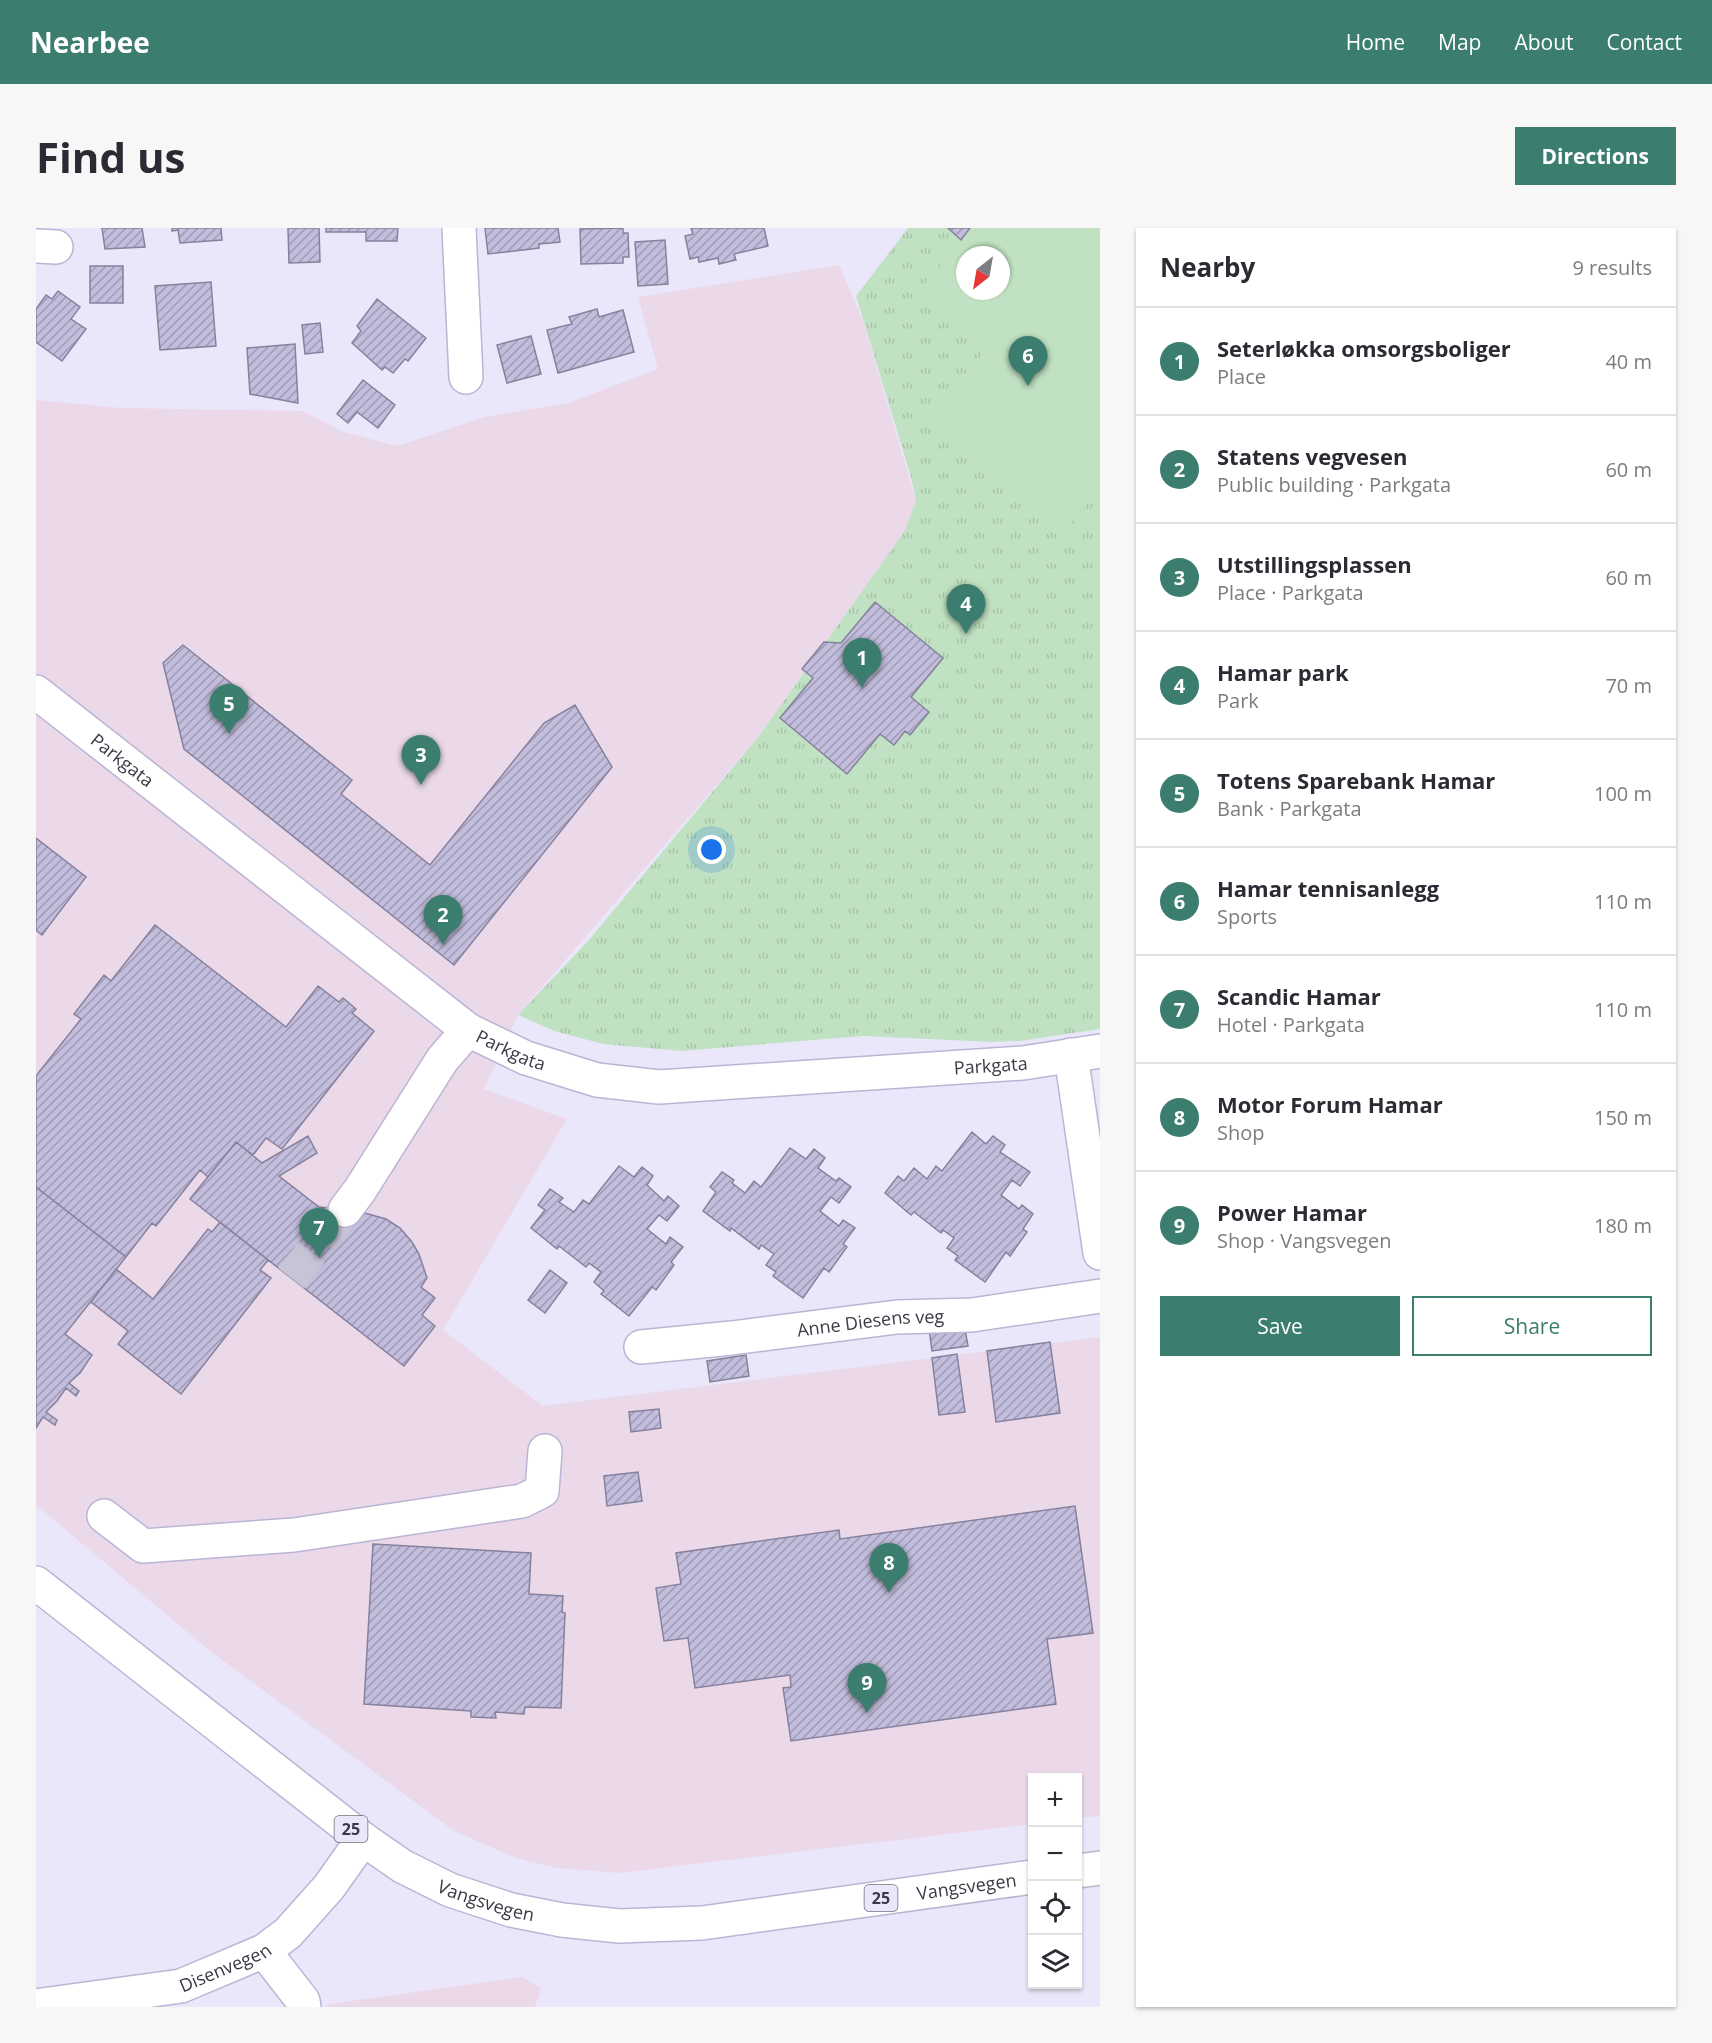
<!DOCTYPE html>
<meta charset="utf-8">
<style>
body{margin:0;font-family:"Open Sans",sans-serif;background:#f7f7f7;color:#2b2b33}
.controls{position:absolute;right:18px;bottom:18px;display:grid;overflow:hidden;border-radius:0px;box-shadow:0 2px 4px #0004}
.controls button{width:54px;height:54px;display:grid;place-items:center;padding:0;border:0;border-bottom:2px solid #e1e1e2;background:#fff;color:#2b2b33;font:30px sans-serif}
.compass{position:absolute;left:920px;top:18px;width:54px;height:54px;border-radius:50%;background:#fff;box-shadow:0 2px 4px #0004;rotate:211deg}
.you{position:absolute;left:676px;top:622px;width:21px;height:21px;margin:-15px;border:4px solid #fff;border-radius:50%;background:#1a73e8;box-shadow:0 0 0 9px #1a73e833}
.badge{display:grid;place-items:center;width:39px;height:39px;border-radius:50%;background:#3b7d6e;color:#fff;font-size:20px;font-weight:700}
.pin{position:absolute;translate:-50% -50px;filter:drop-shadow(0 2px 3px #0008)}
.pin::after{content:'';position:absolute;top:32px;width:21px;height:18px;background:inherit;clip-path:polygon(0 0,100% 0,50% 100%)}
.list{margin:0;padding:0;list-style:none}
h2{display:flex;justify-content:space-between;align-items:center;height:78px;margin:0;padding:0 24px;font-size:26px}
h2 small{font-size:20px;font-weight:400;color:#7c7c81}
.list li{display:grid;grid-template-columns:39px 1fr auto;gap:18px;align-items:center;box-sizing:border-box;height:108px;padding:0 24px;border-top:2px solid #e1e1e2}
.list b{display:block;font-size:22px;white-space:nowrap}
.list p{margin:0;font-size:20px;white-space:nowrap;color:#7c7c81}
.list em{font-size:20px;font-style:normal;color:#7c7c81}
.actions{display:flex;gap:12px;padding:18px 24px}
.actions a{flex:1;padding:14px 0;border:2px solid #3b7d6e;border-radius:0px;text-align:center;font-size:21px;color:#3b7d6e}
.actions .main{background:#3b7d6e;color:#fff}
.icon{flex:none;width:33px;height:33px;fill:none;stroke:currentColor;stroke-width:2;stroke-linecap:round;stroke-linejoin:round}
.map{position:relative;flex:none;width:1064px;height:1779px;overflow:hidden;border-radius:0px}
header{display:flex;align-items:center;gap:36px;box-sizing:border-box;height:84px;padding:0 30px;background:#3b7d6e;color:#fff}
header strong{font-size:28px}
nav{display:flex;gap:33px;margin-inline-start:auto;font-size:21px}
.intro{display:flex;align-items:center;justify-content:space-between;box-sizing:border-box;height:144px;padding:0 36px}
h1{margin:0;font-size:42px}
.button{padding:15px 27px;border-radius:0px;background:#3b7d6e;color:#fff;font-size:21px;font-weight:700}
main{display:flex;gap:36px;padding:0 36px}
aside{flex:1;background:#fff;border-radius:0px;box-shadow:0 2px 4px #0004}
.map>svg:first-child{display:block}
</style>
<header>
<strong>Nearbee</strong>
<nav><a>Home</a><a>Map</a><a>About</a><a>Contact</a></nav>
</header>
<div class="intro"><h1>Find us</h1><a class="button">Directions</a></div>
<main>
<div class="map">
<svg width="1064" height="1779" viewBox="0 0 1064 1779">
<defs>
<pattern id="grass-tufts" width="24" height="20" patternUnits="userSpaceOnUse" patternTransform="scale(1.5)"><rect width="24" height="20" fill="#c1e2c2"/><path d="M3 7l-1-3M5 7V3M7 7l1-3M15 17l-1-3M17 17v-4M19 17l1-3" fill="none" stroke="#a7c3a8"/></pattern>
<pattern id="building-hatch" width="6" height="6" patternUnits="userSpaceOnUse" patternTransform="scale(1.5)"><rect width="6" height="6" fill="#c2bddc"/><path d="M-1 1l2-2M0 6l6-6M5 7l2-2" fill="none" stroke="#9f9bb4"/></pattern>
</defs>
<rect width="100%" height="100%" fill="#eae7fa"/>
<path fill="#ebd9ea" d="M 803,37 L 827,93 L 880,273 L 868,304 L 723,508 L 482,787 L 448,861 L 531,891 L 407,1102 L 507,1178 L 1064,1109 L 1064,1588 L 1042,1590 L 1042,1550 L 996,1550 L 996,1596 L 583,1645 L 521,1640 L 480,1630 L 418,1603 L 174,1423 L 0,1277 L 0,172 L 86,180 L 267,183 L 307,204 L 362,218 L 448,189 L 532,175 L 622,141 L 602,69 Z
M 486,1749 L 505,1760 L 499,1779 L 291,1779 L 293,1776 Z"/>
<path fill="url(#grass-tufts)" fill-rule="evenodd" d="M 872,0 L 1064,0 L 1064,801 L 985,813 L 956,814 L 827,808 L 645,823 L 567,816 L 518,803 L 482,787 L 552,713 L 723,508 L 868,304 L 880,273 L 875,249 L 820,68 ZM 929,27 L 965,27 L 965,63 L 929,63 Z"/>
<path fill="#c1e2c2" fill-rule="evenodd" d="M 935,0 L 1064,0 L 1064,260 L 1030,302 L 893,193 L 948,124 L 880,69 ZM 929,27 L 965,27 L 965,63 L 929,63 Z"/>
<path fill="url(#building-hatch)" stroke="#86819d" stroke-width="1.5" d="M 66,0 L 106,0 L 109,19 L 69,21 Z
M 136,0 L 185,0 L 186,12 L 144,15 L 142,2 L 136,3 Z
M 252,0 L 283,0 L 284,34 L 253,35 Z
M 290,0 L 362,0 L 361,13 L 330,13 L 330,4 L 290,4 Z
M 449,0 L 522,0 L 524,14 L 503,16 L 503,20 L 452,26 Z
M 587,0 L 587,5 L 592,5 L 593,29 L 587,29 L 587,35 L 545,36 L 544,1 Z
M 655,0 L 728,0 L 732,18 L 698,26 L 700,32 L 683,36 L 682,30 L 663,34 L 662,29 L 654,31 L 649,8 L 657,6 Z
M 912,0 L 934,0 L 925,12 Z
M 629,12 L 632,56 L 602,58 L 599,14 Z
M 54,38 L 87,38 L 87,75 L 54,75 Z
M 175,54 L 180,118 L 124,122 L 119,58 Z
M 22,63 L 44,79 L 35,91 L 50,101 L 26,133 L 0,114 L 0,81 L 10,67 L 16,71 Z
M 341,71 L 390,110 L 372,133 L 369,131 L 357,145 L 349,139 L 346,142 L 316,115 L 325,103 L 321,98 Z
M 561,81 L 563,89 L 587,82 L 598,124 L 522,145 L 511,102 L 536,96 L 533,89 Z
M 284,95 L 287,124 L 269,126 L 266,97 Z
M 495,108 L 505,146 L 471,155 L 461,117 Z
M 259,116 L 262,175 L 214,166 L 211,120 Z
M 327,152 L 359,177 L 342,200 L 321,184 L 312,195 L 301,186 Z
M 839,374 L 907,430 L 875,469 L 893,484 L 874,507 L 869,503 L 858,517 L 844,506 L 811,546 L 744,490 L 777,450 L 766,441 L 788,414 L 805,415 Z
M 147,417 L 316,552 L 305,566 L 394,637 L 508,495 L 539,477 L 576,539 L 418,737 L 148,521 L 127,435 Z
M 0,610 L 50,649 L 6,707 L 0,702 Z
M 119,697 L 250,799 L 282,758 L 303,774 L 307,770 L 320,781 L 316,785 L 338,803 L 246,921 L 230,910 L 217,927 L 200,914 L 172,949 L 164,942 L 120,998 L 116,995 L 90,1029 L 0,959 L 0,848 L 45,791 L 38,786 L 68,747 L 75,753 Z
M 936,904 L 950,916 L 957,908 L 969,917 L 964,924 L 994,944 L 984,958 L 976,952 L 965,967 L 983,981 L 986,977 L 997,986 L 987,1001 L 991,1004 L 974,1028 L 970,1024 L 949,1054 L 919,1032 L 922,1028 L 911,1020 L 918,1010 L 907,1002 L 905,1005 L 878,984 L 875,987 L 849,965 L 862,948 L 868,953 L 878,940 L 891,951 L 900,938 L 906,943 Z
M 272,908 L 281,925 L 243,948 L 283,979 L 325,984 L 350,991 L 364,1000 L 376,1014 L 383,1026 L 391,1050 L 385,1059 L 399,1070 L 386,1087 L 399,1098 L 368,1138 L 154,971 L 200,914 L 226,935 Z
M 754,920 L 770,931 L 778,921 L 789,930 L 782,940 L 800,953 L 803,950 L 815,959 L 803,975 L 795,969 L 784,983 L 803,998 L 807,992 L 819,1000 L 807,1016 L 811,1019 L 793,1044 L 788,1040 L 767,1070 L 737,1048 L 740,1044 L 730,1037 L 738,1026 L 725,1017 L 723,1021 L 695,1000 L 694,1003 L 667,983 L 680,964 L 674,959 L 686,944 L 698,952 L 696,955 L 709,965 L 718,953 L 725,959 Z
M 583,938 L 598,949 L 606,939 L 617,948 L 611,957 L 628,973 L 632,968 L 643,978 L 631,993 L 623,987 L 611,1001 L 630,1016 L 634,1009 L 647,1019 L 635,1034 L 638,1037 L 620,1062 L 616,1059 L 593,1088 L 565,1066 L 568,1063 L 558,1054 L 565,1044 L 553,1035 L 550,1039 L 523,1018 L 521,1021 L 495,1000 L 509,982 L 502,977 L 514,961 L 527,970 L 523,974 L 538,984 L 547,972 L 553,976 Z
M 0,959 L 90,1029 L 29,1106 L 56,1127 L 44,1145 L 33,1155 L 43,1163 L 40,1168 L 30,1160 L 21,1173 L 10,1184 L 21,1192 L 19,1197 L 7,1189 L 0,1200 Z
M 184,994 L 232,1032 L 224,1042 L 235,1050 L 145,1166 L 82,1116 L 92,1103 L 55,1074 L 80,1041 L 117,1071 L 172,1001 L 176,1004 Z
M 514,1042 L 531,1055 L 509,1085 L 492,1072 Z
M 928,1096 L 932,1118 L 896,1123 L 893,1101 Z
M 1014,1114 L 1024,1185 L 960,1194 L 951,1123 Z
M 921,1126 L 929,1184 L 903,1187 L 896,1130 Z
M 710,1127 L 713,1148 L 674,1154 L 671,1133 Z
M 623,1181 L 625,1200 L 595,1204 L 593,1184 Z
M 602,1244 L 606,1273 L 571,1278 L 568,1248 Z
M 1039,1278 L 1057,1405 L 1011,1411 L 1020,1476 L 755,1513 L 747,1460 L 755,1459 L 754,1447 L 659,1460 L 652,1410 L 628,1413 L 620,1360 L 645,1356 L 640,1325 L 803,1302 L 804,1311 Z
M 337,1316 L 495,1325 L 493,1366 L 527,1368 L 526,1384 L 529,1385 L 525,1480 L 489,1479 L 488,1486 L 459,1484 L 460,1490 L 435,1489 L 435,1483 L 328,1476 Z"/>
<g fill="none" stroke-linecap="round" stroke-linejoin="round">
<path stroke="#c7c4d6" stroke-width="33" stroke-dasharray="33 16" stroke-linecap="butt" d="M 255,1050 L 309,982"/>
<g stroke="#bab5d4" stroke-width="36">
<g id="minor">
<path d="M 423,0 L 430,149"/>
<path d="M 0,18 L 20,19"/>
<path id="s1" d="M 0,464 L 432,802 L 490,830 L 561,852 L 623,859 L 987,835 L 1064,823"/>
<path d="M 1035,827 L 1064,1025"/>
<path d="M 309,982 L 324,962 L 406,832 L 432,802"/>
<path id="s2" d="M 605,1119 L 696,1110 L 861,1089 L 936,1087 L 1064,1068"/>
<path d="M 68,1288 L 107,1318 L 258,1307 L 486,1273 L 506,1263 L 509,1223"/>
<path d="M 228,1723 L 267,1773 L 268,1779"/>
</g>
</g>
<g stroke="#bab5d4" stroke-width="36">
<g id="major">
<path id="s3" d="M 0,1778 L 145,1758 L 228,1723 L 252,1705 L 293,1659 L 327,1611"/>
</g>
</g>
<g stroke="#bab5d4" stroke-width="36">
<g id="highway">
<path id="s4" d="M 0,1355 L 327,1611 L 366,1638 L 414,1662 L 475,1682 L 526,1692 L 583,1698 L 666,1695 L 996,1649"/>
<path d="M 1042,1643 L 1064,1640"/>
</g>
</g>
<use href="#minor" stroke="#fff" stroke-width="33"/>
<use href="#major" stroke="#fff" stroke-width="33"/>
<use href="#highway" stroke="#fff" stroke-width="33"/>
</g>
<g text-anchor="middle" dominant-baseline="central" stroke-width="5" stroke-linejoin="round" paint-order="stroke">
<g fill="#eae7fa" stroke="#706d7b" stroke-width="1.5">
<rect x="298.5" y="1588" width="33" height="26" rx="4.5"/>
<rect x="828.5" y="1657" width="33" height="26" rx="4.5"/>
</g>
<g font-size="16" font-weight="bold" fill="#3b3945">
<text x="315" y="1601">25</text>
<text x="845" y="1670">25</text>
</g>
<g font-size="18" fill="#3b3945" stroke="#eae7fa">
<text stroke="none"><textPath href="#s1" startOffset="110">Parkgata</textPath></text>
<text stroke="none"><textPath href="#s1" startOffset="596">Parkgata</textPath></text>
<text stroke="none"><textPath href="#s1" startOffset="1082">Parkgata</textPath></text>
<text stroke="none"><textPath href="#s2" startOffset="231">Anne Diesens veg</textPath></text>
<text stroke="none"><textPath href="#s4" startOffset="1040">Vangsvegen</textPath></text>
<text stroke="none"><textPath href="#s4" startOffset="554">Vangsvegen</textPath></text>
<text stroke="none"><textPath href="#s3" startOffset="194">Disenvegen</textPath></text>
</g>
</g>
</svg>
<div class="controls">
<button>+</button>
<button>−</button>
<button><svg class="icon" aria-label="locate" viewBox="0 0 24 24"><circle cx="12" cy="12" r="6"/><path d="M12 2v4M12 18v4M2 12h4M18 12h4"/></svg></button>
<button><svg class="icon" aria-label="layers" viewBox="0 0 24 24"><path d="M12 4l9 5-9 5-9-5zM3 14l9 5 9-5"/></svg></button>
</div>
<svg class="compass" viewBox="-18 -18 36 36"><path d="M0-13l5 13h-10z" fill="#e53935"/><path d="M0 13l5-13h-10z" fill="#7c7c81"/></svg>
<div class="you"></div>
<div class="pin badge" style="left:826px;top:460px">1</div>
<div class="pin badge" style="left:407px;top:717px">2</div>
<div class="pin badge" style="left:385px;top:557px">3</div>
<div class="pin badge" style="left:930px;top:406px">4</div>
<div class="pin badge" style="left:193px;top:506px">5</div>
<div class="pin badge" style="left:992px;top:158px">6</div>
<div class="pin badge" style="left:283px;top:1030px">7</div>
<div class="pin badge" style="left:853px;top:1365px">8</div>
<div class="pin badge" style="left:831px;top:1485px">9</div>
</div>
<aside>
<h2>Nearby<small>9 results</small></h2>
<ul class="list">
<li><span class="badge">1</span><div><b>Seterløkka omsorgsboliger</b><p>Place</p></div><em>40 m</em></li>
<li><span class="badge">2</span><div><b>Statens vegvesen</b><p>Public building · Parkgata</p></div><em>60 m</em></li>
<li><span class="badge">3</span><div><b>Utstillingsplassen</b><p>Place · Parkgata</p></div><em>60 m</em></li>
<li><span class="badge">4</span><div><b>Hamar park</b><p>Park</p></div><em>70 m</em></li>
<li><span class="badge">5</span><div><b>Totens Sparebank Hamar</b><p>Bank · Parkgata</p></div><em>100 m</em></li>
<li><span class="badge">6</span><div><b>Hamar tennisanlegg</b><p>Sports</p></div><em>110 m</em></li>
<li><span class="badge">7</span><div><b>Scandic Hamar</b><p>Hotel · Parkgata</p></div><em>110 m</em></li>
<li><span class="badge">8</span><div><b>Motor Forum Hamar</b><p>Shop</p></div><em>150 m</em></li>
<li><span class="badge">9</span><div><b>Power Hamar</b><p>Shop · Vangsvegen</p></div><em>180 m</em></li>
</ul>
<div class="actions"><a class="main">Save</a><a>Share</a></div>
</aside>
</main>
